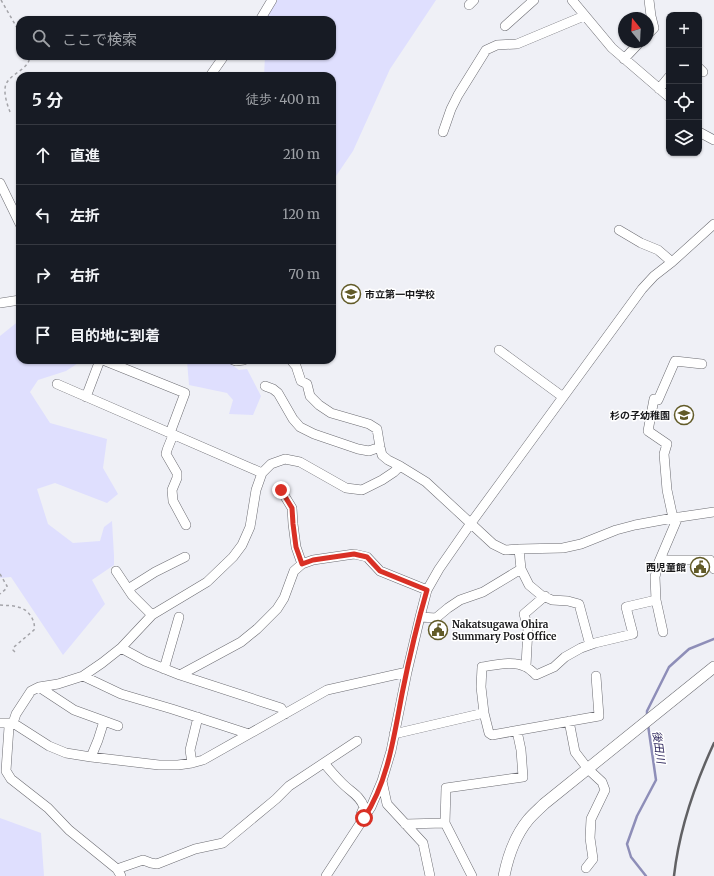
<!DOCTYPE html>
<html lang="ja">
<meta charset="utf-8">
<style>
body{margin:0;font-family:Merriweather,"Noto Sans JP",serif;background:#20242c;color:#f1f3f6}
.controls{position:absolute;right:12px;top:12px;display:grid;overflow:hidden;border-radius:8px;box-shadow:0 1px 3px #0004}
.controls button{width:36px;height:36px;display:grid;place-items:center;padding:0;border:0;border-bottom:1px solid #363941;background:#171b24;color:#f1f3f6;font:20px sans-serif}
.compass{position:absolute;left:618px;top:12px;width:36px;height:36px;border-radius:50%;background:#171b24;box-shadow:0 1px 3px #0004;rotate:342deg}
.stop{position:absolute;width:12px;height:12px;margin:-9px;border:3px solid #d93025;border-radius:50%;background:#fff}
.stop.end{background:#d93025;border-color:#fff;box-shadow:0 1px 4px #0008}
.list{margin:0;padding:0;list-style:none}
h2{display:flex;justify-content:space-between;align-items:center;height:52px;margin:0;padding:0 16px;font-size:17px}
h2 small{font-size:13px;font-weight:400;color:#9ea1a6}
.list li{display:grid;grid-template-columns:26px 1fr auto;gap:12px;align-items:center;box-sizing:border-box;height:60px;padding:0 16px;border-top:1px solid #363941}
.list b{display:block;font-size:15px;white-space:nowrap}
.list em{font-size:13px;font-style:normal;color:#9ea1a6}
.icon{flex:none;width:22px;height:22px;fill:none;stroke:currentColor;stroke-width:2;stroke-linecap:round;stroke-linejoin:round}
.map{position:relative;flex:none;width:714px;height:876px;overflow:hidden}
.search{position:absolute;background:#171b24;box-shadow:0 1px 3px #0004;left:16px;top:16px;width:320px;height:44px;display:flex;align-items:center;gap:10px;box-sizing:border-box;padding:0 14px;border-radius:12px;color:#9ea1a6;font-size:15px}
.panel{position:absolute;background:#171b24;box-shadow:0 1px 3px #0004;left:16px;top:72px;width:320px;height:292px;border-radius:12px}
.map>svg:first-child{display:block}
</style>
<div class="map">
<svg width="714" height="876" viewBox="0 0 714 876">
<rect width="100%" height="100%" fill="#eff0f6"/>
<path fill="#dfdffe" d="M 269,0 L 436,0 L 390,69 L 353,151 L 332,182 L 332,76 L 264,76 L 265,56 L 332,56 L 332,20 L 266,20 L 267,3 Z
M 20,320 L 20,360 L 83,360 L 66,371 L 38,380 L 30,392 L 50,423 L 107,439 L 103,468 L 118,494 L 107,503 L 55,483 L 37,489 L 48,524 L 73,543 L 100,541 L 104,527 L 112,521 L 114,556 L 114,565 L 92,580 L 105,604 L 63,655 L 11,577 L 0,578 L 0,336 Z
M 184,360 L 225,360 L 239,370 L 247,369 L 261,396 L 253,415 L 229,414 L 233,400 L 227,393 L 189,385 L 187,361 Z
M 0,818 L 41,833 L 44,876 L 0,876 Z"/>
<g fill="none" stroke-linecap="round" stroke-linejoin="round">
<path stroke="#8e8eb8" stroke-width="2.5" d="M 647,716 L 647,711 L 669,667 L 689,649 L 714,639
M 646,876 L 631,857 L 627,844 L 637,816 L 656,780 L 648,725"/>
<g stroke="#6c6c72" stroke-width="10">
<path id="minor" d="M 572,0 L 612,48 L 669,97
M 469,5 L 474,0
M 260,20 L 272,0
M 505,26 L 534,0
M 648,34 L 654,28 L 651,16 L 649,0
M 624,59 L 640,42
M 699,68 L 703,72
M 210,76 L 224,56
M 659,89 L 669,77
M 443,132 L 451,109 L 458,95 L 486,50 L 497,45 L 517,44 L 584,16
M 699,132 L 714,140
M 0,183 L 20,224
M 619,230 L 641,243 L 658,250 L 672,262
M 0,303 L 20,300
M 499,350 L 563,397
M 103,360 L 185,393 L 170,433
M 233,360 L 236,361 L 244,360
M 291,360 L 296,366 L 301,381 L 307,384 L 310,396 L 319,405 L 331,413 L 369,424 L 377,429 L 380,447 L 382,455 L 388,460 L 400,466 L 426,482 L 493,544 L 505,550 L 519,549 L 563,548 L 581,544 L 616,530 L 635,525 L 673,518 L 714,512
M 57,384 L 262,473
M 265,386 L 273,389 L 278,393 L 293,419 L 300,427 L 314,434 L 358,449 L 369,451 L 380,447
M 86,397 L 100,360
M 173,435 L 167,450 L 166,454 L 177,473 L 177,478 L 172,490 L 173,501 L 186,525
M 281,490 L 292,508 L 293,524 L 296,547 L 302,564
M 673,518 L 667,490 L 664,454 L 667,444 L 648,431 L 654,399 L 658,400 L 675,361 L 702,364
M 519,549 L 521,569 L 529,585 L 541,595 L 552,600 L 568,601 L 579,604 L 590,645
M 660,560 L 710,560 L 714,569
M 116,571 L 132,595 L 152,615
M 128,589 L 155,572 L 185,557
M 420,617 L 436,618 L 448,608 L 460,600 L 483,592 L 521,569
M 663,632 L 656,600 L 655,577 L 658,564 L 678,517
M 121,648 L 145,661 L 180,675 L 281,708 L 285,714
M 526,666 L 528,628 L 524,614 L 545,596
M 164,669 L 179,617
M 180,675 L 241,642 L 257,629 L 277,609 L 284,598 L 294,571 L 302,564 L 313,560 L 354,554 L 367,557 L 380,571 L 427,590
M 83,676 L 121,694 L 172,709 L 249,734
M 39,687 L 74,710 L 118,726
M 484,713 L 481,687 L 482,667 C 495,665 514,660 526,667 C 530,669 533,672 536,675 L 554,667 L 565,657 L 581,648 L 595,643 L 633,634 L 626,607 L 656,600
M 569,721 L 575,752 L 588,769 L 602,782 L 605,790 L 591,819 L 590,838 L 593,859 L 586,868
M 0,723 L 13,723 L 49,746 L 66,753 L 91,757 L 159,765 L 178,765 L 192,763 L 203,760 L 327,690 L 407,672
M 394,734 L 484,713 L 489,733 L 492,735 L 599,716 L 596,676
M 91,757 L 98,740 L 104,721
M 192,763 L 190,750 L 198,717
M 324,763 C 329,769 335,776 341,782 C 349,791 360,795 364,807 L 361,814 L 363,817
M 382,781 L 387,804 L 423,843 L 430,876
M 445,823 L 472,876
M 405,824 L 445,823 L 446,788 L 523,777 L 521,750 L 517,731
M 117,869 L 143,860 L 151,863 L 157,864 L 195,849 L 223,843 L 276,799 L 289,786 L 357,741
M 121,876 L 117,869 L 69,830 L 48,808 L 11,779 L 6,771 L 9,727 L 13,723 L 16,714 L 31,691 L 39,687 L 58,684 L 83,676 L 102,663 L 121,648 L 152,615 L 207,582 L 233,557 L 242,545 L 250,527 L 256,490 L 262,473 L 271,464 L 285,459 L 300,462 L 346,488 L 362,490 L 382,480 L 394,472 L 400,466
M 326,876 L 371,807 L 382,781 L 391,751 L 407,672 L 420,617 L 427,590 L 439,569 L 471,523 L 642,289 L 654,276 L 672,262 L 714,224"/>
</g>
<g stroke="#6c6c72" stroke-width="12">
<path id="tertiary" d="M 504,876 C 508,856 515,836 528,820 C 533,814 539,809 544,804 L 714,667"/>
</g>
<path stroke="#a4a4a9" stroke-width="1.5" stroke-dasharray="3 3" stroke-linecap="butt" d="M 1,0 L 20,33
M 10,112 C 7,104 3,92 6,84 C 12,72 29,70 30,56
M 0,574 L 7,586 L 7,588 L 0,594
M 0,605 C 13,606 25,605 32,618 C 34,622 35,626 34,630 L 14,647 L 13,650 L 15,652"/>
<use href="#minor" stroke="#fff" stroke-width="9"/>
<use href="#tertiary" stroke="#fff" stroke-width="11"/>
<path stroke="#616164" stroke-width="2.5" d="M 674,876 C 679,831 695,784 714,743"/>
</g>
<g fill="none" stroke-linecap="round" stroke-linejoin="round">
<path stroke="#d93025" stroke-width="5" d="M 281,490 L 292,508 L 293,524 L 296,547 L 302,564 L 313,560 L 354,554 L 367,557 L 380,571 L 427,590 C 417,624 409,659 402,694 C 394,736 388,782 364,818"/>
</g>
<defs>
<g id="school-ring" transform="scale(1)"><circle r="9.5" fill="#fff" stroke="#625b28" stroke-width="1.5"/><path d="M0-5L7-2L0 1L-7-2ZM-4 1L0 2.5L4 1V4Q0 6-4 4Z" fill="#625b28"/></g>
<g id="civic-ring" transform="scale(1)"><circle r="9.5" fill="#fff" stroke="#625b28" stroke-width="1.5"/><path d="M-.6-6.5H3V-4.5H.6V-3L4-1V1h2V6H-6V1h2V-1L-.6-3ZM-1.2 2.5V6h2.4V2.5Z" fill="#625b28"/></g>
</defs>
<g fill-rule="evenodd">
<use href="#school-ring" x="351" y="294"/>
<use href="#school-ring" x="684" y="415"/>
<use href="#civic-ring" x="700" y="567"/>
<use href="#civic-ring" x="438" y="630"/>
</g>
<g text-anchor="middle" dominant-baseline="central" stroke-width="3" stroke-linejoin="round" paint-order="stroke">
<g font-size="10" font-weight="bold" fill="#18181a" stroke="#fff" text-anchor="start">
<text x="365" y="294">市立第一中学校</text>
<text x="670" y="415" text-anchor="end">杉の子幼稚園</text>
<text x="686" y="567" text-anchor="end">西児童館</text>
<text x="452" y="624">Nakatsugawa Ohira<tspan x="452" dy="12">Summary Post Office</tspan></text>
</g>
<g font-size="11" font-style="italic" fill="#2c255b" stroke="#fff">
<text transform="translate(659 747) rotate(82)">後田川</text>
</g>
</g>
</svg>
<div class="controls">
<button>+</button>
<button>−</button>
<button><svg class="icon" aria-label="locate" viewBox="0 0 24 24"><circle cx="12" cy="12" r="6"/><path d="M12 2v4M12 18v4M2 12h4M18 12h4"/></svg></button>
<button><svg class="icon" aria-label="layers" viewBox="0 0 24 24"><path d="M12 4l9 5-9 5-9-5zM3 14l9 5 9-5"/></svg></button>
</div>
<svg class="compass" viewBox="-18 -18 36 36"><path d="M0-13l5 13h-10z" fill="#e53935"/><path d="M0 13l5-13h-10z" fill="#9ea1a6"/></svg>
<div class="stop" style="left:364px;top:818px"></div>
<div class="stop end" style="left:281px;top:490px"></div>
<div class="search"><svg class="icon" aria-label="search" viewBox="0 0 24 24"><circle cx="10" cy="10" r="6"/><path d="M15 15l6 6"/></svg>ここで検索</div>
<section class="panel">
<h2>5 分<small>徒歩 · 400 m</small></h2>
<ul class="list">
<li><svg class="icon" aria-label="ahead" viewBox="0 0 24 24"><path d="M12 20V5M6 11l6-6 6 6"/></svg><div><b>直進</b></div><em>210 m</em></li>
<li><svg class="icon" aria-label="left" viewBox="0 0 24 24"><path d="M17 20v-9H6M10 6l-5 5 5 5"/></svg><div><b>左折</b></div><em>120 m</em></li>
<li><svg class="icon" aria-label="right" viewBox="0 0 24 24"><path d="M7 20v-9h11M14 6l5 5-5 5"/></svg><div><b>右折</b></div><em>70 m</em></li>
<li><svg class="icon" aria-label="arrive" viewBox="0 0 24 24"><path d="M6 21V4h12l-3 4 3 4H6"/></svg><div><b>目的地に到着</b></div></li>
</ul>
</section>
</div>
